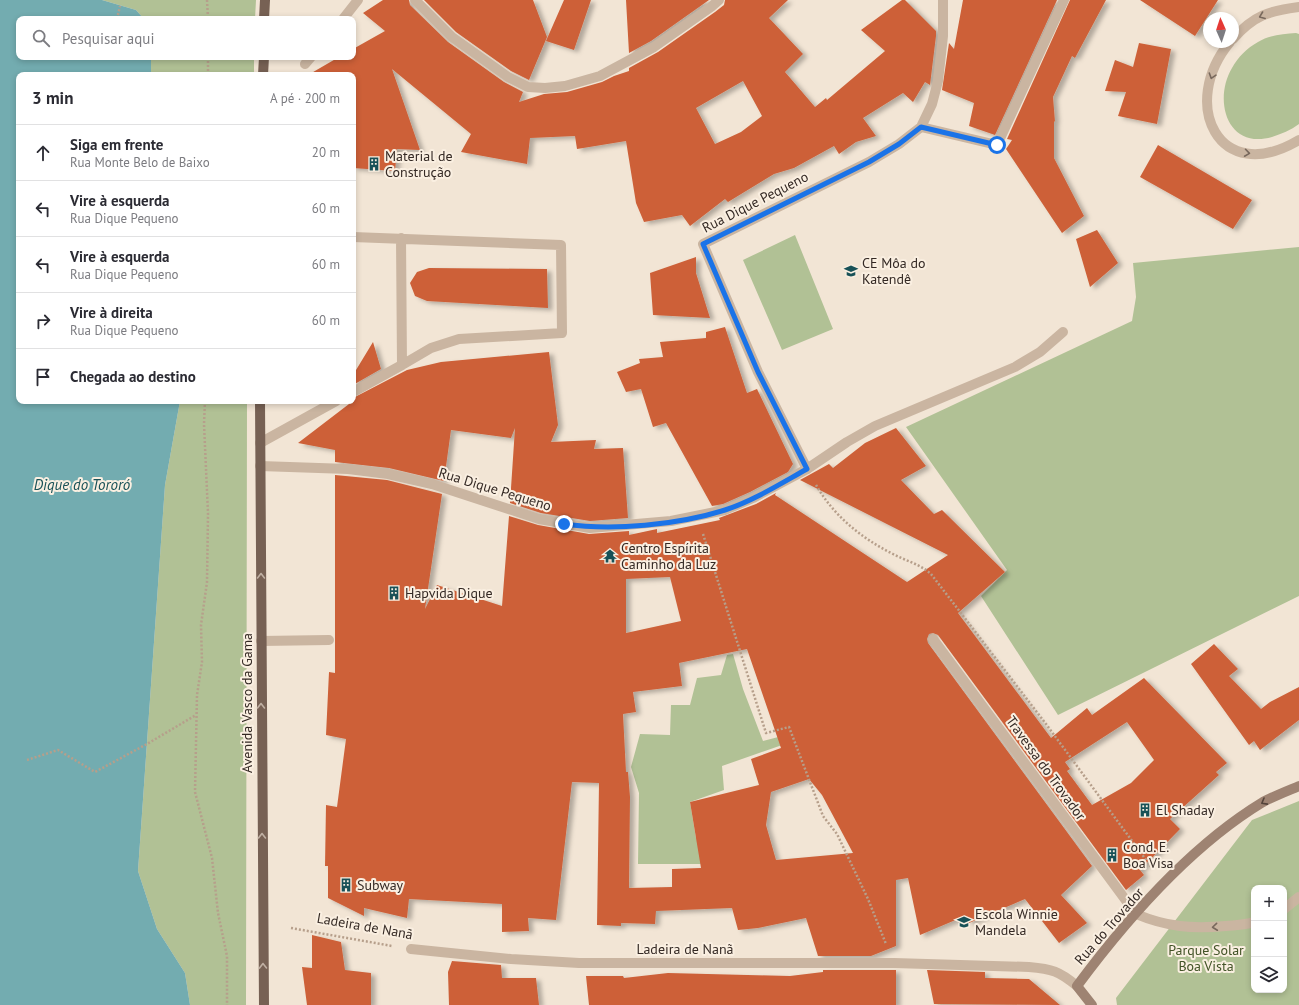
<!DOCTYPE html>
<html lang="pt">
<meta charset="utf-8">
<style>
body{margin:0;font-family:"PT Sans",sans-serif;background:#f2f2f3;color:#2b2b33}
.controls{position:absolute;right:12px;bottom:12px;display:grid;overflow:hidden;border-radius:8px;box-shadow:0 2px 6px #0003}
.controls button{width:36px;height:36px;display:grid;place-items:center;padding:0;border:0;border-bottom:1px solid #e1e1e2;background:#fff;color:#2b2b33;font:20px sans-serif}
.compass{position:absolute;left:1203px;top:12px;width:36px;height:36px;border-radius:50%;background:#fff;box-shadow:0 2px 6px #0003;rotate:357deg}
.stop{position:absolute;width:12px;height:12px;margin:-9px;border:3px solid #1a73e8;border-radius:50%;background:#fff}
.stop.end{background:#1a73e8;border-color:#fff;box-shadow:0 1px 4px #0008}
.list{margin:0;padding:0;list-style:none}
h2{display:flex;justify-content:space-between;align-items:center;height:52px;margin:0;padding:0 16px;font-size:17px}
h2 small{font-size:13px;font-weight:400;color:#7c7c81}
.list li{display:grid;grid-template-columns:26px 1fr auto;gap:12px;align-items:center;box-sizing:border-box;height:56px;padding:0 16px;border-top:1px solid #e1e1e2}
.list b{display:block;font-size:15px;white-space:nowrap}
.list p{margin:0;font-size:13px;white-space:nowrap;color:#7c7c81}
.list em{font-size:13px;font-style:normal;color:#7c7c81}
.icon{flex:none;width:22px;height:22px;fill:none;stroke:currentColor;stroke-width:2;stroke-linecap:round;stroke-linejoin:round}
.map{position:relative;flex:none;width:1299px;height:1005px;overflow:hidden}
.search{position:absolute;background:#fff;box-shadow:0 2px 6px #0003;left:16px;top:16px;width:340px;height:44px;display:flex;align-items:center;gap:10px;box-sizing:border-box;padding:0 14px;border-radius:8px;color:#7c7c81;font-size:15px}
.panel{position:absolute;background:#fff;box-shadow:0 2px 6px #0003;left:16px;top:72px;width:340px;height:332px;border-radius:8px}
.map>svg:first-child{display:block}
</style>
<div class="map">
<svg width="1299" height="1005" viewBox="0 0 1299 1005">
<defs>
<filter id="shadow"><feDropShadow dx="4.5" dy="2.5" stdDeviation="2" flood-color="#0004"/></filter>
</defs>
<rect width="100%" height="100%" fill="#f2e5d5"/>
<path fill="#b1c195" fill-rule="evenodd" d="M 102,0 L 256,0 L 255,19 L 144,19 L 136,10 Z
M 1296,33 L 1299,34 L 1299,124 C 1291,130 1281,134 1272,137 C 1227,150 1213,100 1232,68 C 1238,57 1247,48 1258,42 C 1269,35 1283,34 1296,33 Z
M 151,57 L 254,57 L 254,75 L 151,75 Z
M 795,235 L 833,329 L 782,350 L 743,260 Z
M 1299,247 L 1299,596 L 1058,715 L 981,596 L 1007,570 L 906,427 L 1132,321 L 1136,297 L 1133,263 Z
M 180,401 L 247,401 L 246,1005 L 190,1005 L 185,973 L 157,929 L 138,871 L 165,485 Z
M 733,654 L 743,689 L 763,741 L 786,735 L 788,743 L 722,766 L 724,790 L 690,802 L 696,838 L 705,841 L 703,864 L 638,864 L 639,793 L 631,767 L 640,734 L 670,735 L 671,705 L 690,705 L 697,678 L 721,675 L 727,655 Z
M 1299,801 L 1299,1005 L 1117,1005 L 1116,998 L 1252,820 ZM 1254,888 L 1284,888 L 1284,990 L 1254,990 Z"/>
<path fill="#73acb0" d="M 0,0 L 102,0 L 136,10 L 144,19 L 19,19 L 19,57 L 151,57 L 151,75 L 19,75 L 19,401 L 180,401 L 165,485 L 138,871 L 157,929 L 185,973 L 190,1005 L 0,1005 Z"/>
<path fill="#cd6038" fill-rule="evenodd" filter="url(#shadow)" d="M 383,0 L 409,0 L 410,5 L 448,42 L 504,82 L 523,92 L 519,102 L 544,94 L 567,92 L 602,82 L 614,76 L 629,71 L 629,68 L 658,52 L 715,12 L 724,5 L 725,0 L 788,0 L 769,18 L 803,54 L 785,72 L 815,107 L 826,98 L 827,100 L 885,51 L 861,30 L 902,0 L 905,0 L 936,31 L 936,36 L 930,85 L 925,82 L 913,102 L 903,93 L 863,118 L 876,136 L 856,142 L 839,154 L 834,146 L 794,168 L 774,174 L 728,202 L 725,199 L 690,226 L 682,215 L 644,222 L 636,203 L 626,141 L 577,149 L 575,136 L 530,138 L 527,164 L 461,152 L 471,134 L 392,69 L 420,150 L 397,149 L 395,171 L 353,168 L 353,75 L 308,75 L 339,57 L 353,57 L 353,49 L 385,31 L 363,13 ZM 743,81 L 762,116 L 741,132 L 715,144 L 696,108 Z
M 424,0 L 533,0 L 547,37 L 529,80 L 511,71 L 456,32 Z
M 564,0 L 591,0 L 574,50 L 546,41 Z
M 626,0 L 709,0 L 651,41 L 629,53 Z
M 963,0 L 1057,0 L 995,135 L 969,126 L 974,103 L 942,90 L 949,43 L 954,49 Z
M 1070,0 L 1106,0 L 1075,58 L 1072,56 L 1053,97 L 1055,122 L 1054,121 L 1054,158 L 1084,216 L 1062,233 L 1006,149 L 1012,140 L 1007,139 Z
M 1140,0 L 1218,0 L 1195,36 Z
M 1139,43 L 1171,49 L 1157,124 L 1118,116 L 1126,92 L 1105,91 L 1115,60 L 1133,67 Z
M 1158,145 L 1252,200 L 1233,229 L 1140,177 Z
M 1097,230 L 1118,263 L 1090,287 L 1076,239 Z
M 696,257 L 696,273 L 710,318 L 653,315 L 650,273 Z
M 429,268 L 547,269 L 548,308 L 427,301 L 415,296 L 410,283 L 417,272 Z
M 725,327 L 747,393 L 757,389 L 793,464 L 788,472 L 750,492 L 723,504 L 712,506 L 666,423 L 653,427 L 641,389 L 626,392 L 617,372 L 640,363 L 639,359 L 663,357 L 660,342 L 706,338 L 706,332 Z
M 373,342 L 381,369 L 353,385 L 353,375 Z
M 549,352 L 558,425 L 551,442 L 596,440 L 594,449 L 623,448 L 628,518 L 590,521 L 541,513 L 510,503 L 515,428 L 511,438 L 451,430 L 444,481 L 389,468 L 335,462 L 335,450 L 298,443 L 349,404 L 353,403 L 353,398 L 407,370 L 441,362 Z
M 896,428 L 926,466 L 901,480 L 934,514 L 942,510 L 1005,572 L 958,613 L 1051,738 L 1087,708 L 1092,715 L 1144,678 L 1227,763 L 1216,772 L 1219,775 L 1170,819 L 1180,829 L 1140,870 L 1144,875 L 1126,890 L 938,635 L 933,633 L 929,634 L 927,639 L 928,643 L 1092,866 L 1061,895 L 1087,923 L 1059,943 L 1025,899 L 969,923 L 965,916 L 920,935 L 908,878 L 896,880 L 896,946 L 871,956 L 818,956 L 806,918 L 758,928 L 738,930 L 732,908 L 656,911 L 655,924 L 621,923 L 621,926 L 597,925 L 599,783 L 572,782 L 556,920 L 528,918 L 529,931 L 502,932 L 502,904 L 409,899 L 407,918 L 364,908 L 364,916 L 328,898 L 328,866 L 325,866 L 326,805 L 337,807 L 346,739 L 326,735 L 329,672 L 335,673 L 335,475 L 387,480 L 442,494 L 425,609 L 437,585 L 502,606 L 509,516 L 538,525 L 589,534 L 629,531 L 629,535 L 657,529 L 657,533 L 720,520 L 719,518 L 756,504 L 776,493 L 775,495 L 907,582 L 948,555 L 800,480 L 829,464 L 833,468 L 865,443 ZM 670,577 L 681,621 L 626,633 L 626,579 ZM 747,649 L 781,748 L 751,759 L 759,785 L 690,802 L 701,868 L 672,869 L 672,887 L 629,888 L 630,797 L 628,772 L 626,772 L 623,714 L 636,712 L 633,692 L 682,686 L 679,663 ZM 1127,722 L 1154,760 L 1131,783 L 1092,805 L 1067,771 L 1070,769 L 1065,762 ZM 809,779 L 822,795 L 853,853 L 776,860 L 766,825 L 771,792 Z
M 1214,644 L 1238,669 L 1229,676 L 1261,709 L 1270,702 L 1299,687 L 1299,720 L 1260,750 L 1254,741 L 1249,745 L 1191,664 Z
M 312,935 L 341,942 L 345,970 L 371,973 L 371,1005 L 307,1005 L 302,967 L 312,968 Z
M 452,961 L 501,965 L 502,978 L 536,978 L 539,1005 L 449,1005 L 448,972 Z
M 823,970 L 896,970 L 896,1005 L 589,1005 L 586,976 L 623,976 L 624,978 L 668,973 L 790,976 L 823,972 Z
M 927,970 L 985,972 L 985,978 L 1029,979 L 1060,1005 L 934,1004 Z"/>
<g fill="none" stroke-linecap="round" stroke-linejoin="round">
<path stroke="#b69f8b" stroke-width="2.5" stroke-dasharray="2 2" stroke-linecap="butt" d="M 207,0 L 208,19
M 117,19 L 120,6
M 208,57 L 208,75
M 205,401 L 204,424 L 208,513 L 207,582 L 201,625 L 202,662 L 197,695 L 195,792 L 212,858 L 218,913 L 227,956 L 227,1005
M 816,485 C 834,516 861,538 893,554 C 906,561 920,564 931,574 L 1046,724 L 1152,868
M 703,534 L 766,733 L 789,727 L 823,816 L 837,834 L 868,899 L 886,944
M 27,760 L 58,750 L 95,772 L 147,744 L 196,715
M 291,928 L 392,946"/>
<path stroke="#cab5a1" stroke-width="10" d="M 415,0 L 452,37 L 508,77 L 528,87 L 545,88 L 565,86 L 600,76 L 654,47 L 711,7 L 719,0
M 921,127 L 997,145 L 1064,0
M 353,237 L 561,245 L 562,333 L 459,339 L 431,348 L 402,365
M 353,392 L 402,365 L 401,238
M 260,443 L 336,401
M 807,469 L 758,372 L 703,244 L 869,162 L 899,144 L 921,127 L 932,104 L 938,81 L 943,36 L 943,0
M 933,639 L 1136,914 C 1167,927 1192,929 1226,926 C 1236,925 1245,925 1254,922
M 261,641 L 329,640
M 1284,909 L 1299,897"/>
<path stroke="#cab5a1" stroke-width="10" d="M 343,19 L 358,0
M 1233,39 C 1254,15 1269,11 1299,7
M 1230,42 C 1179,103 1218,188 1299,140
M 305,64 L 311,57
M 260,466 L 348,469 L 388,474 L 432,484 L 539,519 L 590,528 L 671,521 L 725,510 L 753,498 L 807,469 L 847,442 L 875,426 L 1015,367 L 1040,352 L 1063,332
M 411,949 L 511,959 L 579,963 L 894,963 L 1029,967 C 1052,969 1059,971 1077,986"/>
<path stroke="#9e8372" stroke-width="10" d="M 1092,1005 L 1077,986 C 1126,920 1192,845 1263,802 C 1274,796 1287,791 1299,786"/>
<path stroke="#776154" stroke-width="10" d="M 264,19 L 265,0
M 263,75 L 264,57
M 260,401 L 264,1005"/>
</g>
<defs><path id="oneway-chevron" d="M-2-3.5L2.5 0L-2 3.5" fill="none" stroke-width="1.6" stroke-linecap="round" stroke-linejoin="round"/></defs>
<g stroke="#78685c">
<use href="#oneway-chevron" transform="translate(1262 16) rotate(159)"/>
<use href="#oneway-chevron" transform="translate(1212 76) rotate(108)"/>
<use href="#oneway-chevron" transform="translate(1247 153) rotate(8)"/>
<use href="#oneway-chevron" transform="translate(1215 927) rotate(174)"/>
</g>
<g stroke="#bfafa2">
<use href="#oneway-chevron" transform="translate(261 576) rotate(-90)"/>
<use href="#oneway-chevron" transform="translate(261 706) rotate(-90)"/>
<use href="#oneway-chevron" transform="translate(262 836) rotate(-90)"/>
<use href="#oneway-chevron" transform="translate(263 966) rotate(-91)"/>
</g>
<use stroke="#54443b" href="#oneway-chevron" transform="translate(1264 802) rotate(151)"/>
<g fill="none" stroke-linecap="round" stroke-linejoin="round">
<path stroke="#1a73e8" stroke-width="5" d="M 564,524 C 613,531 677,525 725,510 C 753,501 780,484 807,469 L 758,372 L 703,244 L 869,162 L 899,144 L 921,127 L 997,145"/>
</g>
<defs>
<g id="building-bare" transform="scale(1.08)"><path d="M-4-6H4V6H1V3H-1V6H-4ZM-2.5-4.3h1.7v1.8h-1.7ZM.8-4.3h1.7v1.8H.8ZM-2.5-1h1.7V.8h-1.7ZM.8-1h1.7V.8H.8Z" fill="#185157" stroke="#faefe1" stroke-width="2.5" paint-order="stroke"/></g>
<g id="school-bare" transform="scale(1.08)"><path d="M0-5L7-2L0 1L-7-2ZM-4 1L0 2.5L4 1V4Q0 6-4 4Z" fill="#185157" stroke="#faefe1" stroke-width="2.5" paint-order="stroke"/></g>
<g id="temple-bare" transform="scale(1.08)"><path d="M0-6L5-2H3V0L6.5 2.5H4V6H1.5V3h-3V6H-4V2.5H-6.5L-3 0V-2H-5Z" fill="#185157" stroke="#faefe1" stroke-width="2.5" paint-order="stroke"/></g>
<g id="university-bare" transform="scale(1.08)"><path d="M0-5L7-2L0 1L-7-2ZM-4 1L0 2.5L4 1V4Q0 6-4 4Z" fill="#185157" stroke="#faefe1" stroke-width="2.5" paint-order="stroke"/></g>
</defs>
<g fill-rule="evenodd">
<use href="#building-bare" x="374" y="164"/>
<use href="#school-bare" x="851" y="271"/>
<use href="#temple-bare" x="610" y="556"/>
<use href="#building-bare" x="394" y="593"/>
<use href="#building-bare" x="1145" y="810"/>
<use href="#building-bare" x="1112" y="855"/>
<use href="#building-bare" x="346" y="885"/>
<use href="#university-bare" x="964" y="922"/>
</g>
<g text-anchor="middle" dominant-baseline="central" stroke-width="4" stroke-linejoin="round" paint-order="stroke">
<g font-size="14" fill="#342924" stroke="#faefe1" text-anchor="start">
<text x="385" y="156">Material de<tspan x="385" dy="16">Construção</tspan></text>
<text x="862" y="263">CE Môa do<tspan x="862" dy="16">Katendê</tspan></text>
<text x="621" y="548">Centro Espírita<tspan x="621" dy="16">Caminho da Luz</tspan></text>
<text x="405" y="593">Hapvida Dique</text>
<text x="1156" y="810">El Shaday</text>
<text x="1123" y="847">Cond. E.<tspan x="1123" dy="16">Boa Visa</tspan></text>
<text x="357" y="885">Subway</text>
<text x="975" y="914">Escola Winnie<tspan x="975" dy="16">Mandela</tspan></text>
</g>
<g font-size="14" fill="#342924" stroke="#faefe1">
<text transform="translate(755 202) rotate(-27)">Rua Dique Pequeno</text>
<text transform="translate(495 489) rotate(17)">Rua Dique Pequeno</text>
<text transform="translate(247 703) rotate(-90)">Avenida Vasco da Gama</text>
<text transform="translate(1046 768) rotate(54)">Travessa do Trovador</text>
<text transform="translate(365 926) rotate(10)">Ladeira de Nanã</text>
<text transform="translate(1109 926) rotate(-49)">Rua do Trovador</text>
<text x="685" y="949">Ladeira de Nanã</text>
</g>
<g font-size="14" fill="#425327" stroke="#faefe1">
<text x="1206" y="950">Parque Solar<tspan x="1206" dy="16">Boa Vista</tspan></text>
</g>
<g font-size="15" font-style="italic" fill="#185157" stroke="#faefe1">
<text x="82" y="484">Dique do Tororó</text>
</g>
</g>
</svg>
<div class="controls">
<button>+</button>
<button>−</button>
<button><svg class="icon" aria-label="layers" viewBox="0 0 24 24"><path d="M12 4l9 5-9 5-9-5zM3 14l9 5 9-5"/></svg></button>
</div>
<svg class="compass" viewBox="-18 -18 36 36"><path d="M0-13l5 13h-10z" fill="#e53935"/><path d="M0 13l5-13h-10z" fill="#7c7c81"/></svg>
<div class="stop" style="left:997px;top:145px"></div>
<div class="stop end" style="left:564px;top:524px"></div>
<div class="search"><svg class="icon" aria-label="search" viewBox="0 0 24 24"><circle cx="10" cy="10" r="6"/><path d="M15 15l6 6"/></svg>Pesquisar aqui</div>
<section class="panel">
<h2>3 min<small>A pé · 200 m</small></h2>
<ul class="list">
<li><svg class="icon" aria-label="ahead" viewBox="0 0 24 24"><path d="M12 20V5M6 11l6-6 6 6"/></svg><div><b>Siga em frente</b><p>Rua Monte Belo de Baixo</p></div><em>20 m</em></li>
<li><svg class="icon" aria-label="left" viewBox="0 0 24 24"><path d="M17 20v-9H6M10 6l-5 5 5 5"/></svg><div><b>Vire à esquerda</b><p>Rua Dique Pequeno</p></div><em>60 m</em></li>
<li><svg class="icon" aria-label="left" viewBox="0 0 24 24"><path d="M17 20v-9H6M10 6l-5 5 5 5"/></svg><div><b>Vire à esquerda</b><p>Rua Dique Pequeno</p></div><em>60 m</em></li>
<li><svg class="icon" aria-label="right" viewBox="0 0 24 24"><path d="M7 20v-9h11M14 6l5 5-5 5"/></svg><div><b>Vire à direita</b><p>Rua Dique Pequeno</p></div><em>60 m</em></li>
<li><svg class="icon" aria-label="arrive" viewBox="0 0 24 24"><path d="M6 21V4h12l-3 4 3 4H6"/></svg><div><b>Chegada ao destino</b></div></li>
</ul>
</section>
</div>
